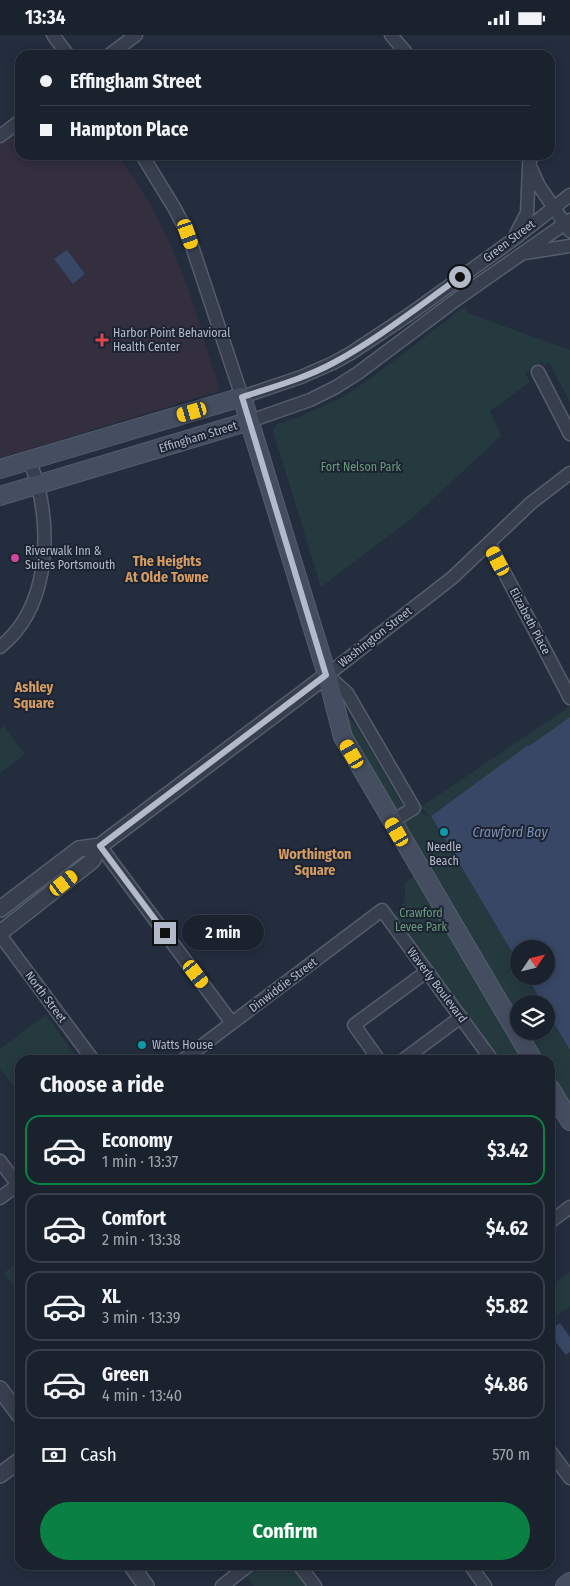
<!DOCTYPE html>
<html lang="en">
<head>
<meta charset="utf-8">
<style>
	body { margin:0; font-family:"Fira Sans Condensed",sans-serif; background:#232a36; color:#f1f3f6; height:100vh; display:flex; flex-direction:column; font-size:19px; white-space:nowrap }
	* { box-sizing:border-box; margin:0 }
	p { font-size:16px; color:#9fa4aa }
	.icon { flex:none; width:28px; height:28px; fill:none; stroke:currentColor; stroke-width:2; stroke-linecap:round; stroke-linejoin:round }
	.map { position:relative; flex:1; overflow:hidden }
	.details { position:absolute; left:15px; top:1020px; width:540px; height:515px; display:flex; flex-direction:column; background:#1a222e; border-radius:15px; box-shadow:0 2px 12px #0003,0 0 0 1px #383f4a }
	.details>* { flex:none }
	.guide { position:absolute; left:15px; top:15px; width:540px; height:110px; border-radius:15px; box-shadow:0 2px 12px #0003,0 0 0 1px #383f4a; display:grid; align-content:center; height:110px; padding:0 25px; background:#1a222e }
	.needle { width:32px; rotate:55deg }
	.fabs { position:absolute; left:510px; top:905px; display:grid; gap:10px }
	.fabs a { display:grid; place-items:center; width:45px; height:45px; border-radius:50%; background:#1a222e; box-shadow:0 2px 12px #0003,0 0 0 1px #383f4a; font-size:25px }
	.end { position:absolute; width:22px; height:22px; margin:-11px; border:6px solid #b3bac9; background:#111; box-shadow:0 0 0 2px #111 }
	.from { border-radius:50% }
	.bubble { position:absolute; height:35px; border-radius:18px; background:#1a222e; box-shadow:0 2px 12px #0003,0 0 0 1px #383f4a; font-size:16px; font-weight:700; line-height:35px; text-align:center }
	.car { position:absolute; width:15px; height:30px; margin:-15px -8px; border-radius:6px; box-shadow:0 0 4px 1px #0007; background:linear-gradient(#f5c518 24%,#345 0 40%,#f5c518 0 76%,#345 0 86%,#f5c518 0) }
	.guide b { display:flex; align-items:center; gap:18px; height:48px; font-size:19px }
	.guide b+b { border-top:1px solid #383f4a }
	.guide i { width:12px; height:12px; background:#f1f3f6 }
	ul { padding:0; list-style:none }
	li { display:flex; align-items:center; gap:15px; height:70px; margin:0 10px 8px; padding:0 15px; border:2px solid #383f4a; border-radius:15px }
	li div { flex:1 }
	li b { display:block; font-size:19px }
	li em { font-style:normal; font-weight:700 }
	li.active { border-color:#0b8043 }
	li>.icon { width:45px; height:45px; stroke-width:1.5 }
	h2 { padding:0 25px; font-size:22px; line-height:60px }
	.pay { display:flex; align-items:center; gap:12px; height:55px; padding:0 25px; font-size:19px }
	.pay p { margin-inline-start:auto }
	.primary-button { display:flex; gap:10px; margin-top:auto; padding:10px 25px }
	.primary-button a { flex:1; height:58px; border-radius:30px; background:#0b8043; color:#fff; font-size:20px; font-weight:700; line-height:58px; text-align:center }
	.status { display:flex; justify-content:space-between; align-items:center; height:35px; padding:0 25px; background:#1a222e; direction:ltr }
	.status svg { height:14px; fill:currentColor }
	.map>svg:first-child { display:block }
</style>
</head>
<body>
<div class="status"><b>13:34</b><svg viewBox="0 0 49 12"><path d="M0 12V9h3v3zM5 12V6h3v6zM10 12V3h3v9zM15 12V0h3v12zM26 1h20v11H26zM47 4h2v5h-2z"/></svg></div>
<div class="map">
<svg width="570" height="1551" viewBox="0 0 570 1551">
	<rect width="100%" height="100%" fill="#232d3e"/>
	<path fill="#332f3f" d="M20 95V120H117L135 145 152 173 170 209 189 256 219 353 216 357 0 423V111Z"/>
	<path fill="#253a3f" d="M464 272 470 279 570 315V367L549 327 545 330 542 327 525 338 530 347 490 376 501 401 411 484 321 552 273 396 277 389 296 383 341 363 370 344Z
		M570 671V682L529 711 528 710 431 781 519 929V941H526L543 969H519V996H546V975L570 1015V1072L550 1039V1025H542L538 1019 524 1025H493L392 883 405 867V848L415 839 349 695 344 676 359 695 403 771 429 781 421 772Z
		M4 691 25 719 0 738V694Z
		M82 817 89 822 9 883 5 879Z
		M46 980 79 1025H20V1052L16 1055 0 1034V1014Z
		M20 1225V1260L4 1238Z
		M570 1237V1271L550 1286V1252Z
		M256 1530H291L307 1551H254L244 1539Z"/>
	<path fill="#374765" d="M67 215 85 239 73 249 54 224Z
		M570 682V1015L546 975V969H543L526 941H546V914H519V929L431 781 528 710 529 711Z
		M560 1288 570 1302V1317L566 1320 550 1300V1295Z"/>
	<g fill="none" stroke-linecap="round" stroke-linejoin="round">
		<defs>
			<path id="minor" d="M53 0 68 20
				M391 0 408 20
				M109 20 136 0
				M0 101 20 86
				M142 120 175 174 188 199 242 362 301 342 333 328 351 318 410 279 514 204 570 160
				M532 120 529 129 539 151 570 196
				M516 199 527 178 529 132
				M525 218 570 211
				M538 337 570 399
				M250 386 310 365 336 352 358 338 457 264 570 185
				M489 508 570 663
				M0 612C47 575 51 504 38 451 36 442 32 433 29 425
				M391 787 414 773 347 658 327 640 452 543 531 468 570 438
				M100 811 232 988
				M0 900 93 1025
				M183 1025 382 875 492 1025
				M379 1025 354 990 426 937
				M403 1025 461 982
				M0 1126 20 1153
				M0 1163 20 1148
				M550 1187 570 1172
				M550 1416 570 1443
				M299 1530 315 1551
				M470 1530 485 1551
				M222 1551 249 1530"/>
			<path id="tertiary" d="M0 874 79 814 100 811
				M0 898 92 826 100 811 327 640
				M0 1354 20 1381
				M0 1440 20 1425
				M131 1530 146 1551"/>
			<path id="secondary" d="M0 434 242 362 327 640 343 702 533 1025
				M0 461 250 386
				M550 1053 570 1086
				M565 1551 570 1547"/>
		</defs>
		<use href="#minor" stroke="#555d6c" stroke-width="15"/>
		<use href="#tertiary" stroke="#555d6c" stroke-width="18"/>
		<use href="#secondary" stroke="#555d6c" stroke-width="20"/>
		<use href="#minor" stroke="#373f4e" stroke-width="12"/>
		<use href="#tertiary" stroke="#373f4e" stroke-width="15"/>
		<use href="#secondary" stroke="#454e61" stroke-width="18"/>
	</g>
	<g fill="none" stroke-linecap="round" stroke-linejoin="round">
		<path stroke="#b3bac9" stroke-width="6" d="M165 898 100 811 326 640 242 362C273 352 306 343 335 327 379 303 419 271 460 242"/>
	</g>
	<path fill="#e0444e" stroke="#1c2433" stroke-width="2" d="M99.5 297.5h5v5h5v5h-5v5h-5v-5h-5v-5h5z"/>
	<circle fill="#d1479c" stroke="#1c2433" stroke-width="2" cx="15" cy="523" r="5"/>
	<g fill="#0f9aa8" stroke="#1c2433" stroke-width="2">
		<circle cx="444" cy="797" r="5"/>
		<circle cx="142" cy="1010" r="5"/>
	</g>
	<g text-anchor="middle" stroke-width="4" stroke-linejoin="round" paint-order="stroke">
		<g font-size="12" fill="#b3bac9" stroke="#1c2433">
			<text transform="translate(509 206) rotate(-37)" y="4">Green Street</text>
			<text transform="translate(198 402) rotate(-17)" y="4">Effingham Street</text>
			<text transform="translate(530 586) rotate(62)" y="4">Elizabeth Place</text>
			<text transform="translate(375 602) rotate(-38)" y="4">Washington Street</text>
			<text transform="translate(283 950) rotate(-37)" y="4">Dinwiddie Street</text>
			<text transform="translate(437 950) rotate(53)" y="4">Waverly Boulevard</text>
			<text transform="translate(46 962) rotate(53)" y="4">North Street</text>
		</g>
		<g font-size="12" fill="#b3bac9" stroke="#1c2433" text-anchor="start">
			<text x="113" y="302">Harbor Point Behavioral<tspan x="113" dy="14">Health Center</tspan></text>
			<text x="25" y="520">Riverwalk Inn &amp;<tspan x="25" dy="14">Suites Portsmouth</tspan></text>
			<text x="444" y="816" text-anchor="middle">Needle<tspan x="444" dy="14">Beach</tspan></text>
			<text x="152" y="1014">Watts House</text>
		</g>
		<g font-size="12" fill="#6a9a78" stroke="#1c2433">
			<text x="361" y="436">Fort Nelson Park</text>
			<text x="421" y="882">Crawford<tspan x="421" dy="14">Levee Park</tspan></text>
		</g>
		<g font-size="14" font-weight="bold" fill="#d69c61" stroke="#1c2433">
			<text x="167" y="531">The Heights<tspan x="167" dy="16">At Olde Towne</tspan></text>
			<text x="34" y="657">Ashley<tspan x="34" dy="16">Square</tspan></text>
			<text x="315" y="824">Worthington<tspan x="315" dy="16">Square</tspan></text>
		</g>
		<g font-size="14" font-style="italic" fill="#7b8eb1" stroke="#1c2433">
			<text x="510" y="802">Crawford Bay</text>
		</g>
	</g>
</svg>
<div class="fabs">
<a><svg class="needle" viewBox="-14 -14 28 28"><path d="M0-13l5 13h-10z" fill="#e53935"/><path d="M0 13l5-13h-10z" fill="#9fa4aa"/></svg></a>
<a><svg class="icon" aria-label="layers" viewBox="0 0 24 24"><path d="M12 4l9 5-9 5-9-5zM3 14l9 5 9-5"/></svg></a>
</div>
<i class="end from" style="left:460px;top:242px"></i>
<i class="end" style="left:165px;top:898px"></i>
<div class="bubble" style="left:182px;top:880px;width:82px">2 min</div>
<i class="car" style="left:188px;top:199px;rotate:161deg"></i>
<i class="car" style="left:192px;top:377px;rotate:254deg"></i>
<i class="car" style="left:498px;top:526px;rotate:332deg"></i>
<i class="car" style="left:352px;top:719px;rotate:330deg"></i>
<i class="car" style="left:397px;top:797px;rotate:330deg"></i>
<i class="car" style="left:64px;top:848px;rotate:52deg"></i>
<i class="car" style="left:196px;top:939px;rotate:143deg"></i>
<div class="guide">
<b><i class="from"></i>Effingham Street</b>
<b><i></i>Hampton Place</b>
</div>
<section class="details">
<h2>Choose a ride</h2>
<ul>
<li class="active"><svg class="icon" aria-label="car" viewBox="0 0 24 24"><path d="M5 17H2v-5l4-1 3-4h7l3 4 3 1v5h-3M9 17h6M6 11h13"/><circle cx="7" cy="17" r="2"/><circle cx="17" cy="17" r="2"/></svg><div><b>Economy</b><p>1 min · 13:37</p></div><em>$3.42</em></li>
<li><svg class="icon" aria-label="car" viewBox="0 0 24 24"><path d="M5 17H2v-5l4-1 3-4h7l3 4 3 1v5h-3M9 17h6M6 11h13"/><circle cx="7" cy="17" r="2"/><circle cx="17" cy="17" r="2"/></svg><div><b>Comfort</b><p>2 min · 13:38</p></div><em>$4.62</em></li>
<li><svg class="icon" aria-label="car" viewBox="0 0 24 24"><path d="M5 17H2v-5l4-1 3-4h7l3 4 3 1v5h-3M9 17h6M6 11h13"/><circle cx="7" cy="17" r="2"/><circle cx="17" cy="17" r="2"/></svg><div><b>XL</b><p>3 min · 13:39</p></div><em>$5.82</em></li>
<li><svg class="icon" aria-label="car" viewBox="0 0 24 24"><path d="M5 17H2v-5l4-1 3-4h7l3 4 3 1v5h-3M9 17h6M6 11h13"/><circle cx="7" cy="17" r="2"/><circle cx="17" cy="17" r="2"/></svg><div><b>Green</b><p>4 min · 13:40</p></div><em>$4.86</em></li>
</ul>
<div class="pay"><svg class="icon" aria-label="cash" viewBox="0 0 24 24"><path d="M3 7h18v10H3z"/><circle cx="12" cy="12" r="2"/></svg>Cash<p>570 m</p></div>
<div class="primary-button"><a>Confirm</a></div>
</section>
</div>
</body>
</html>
